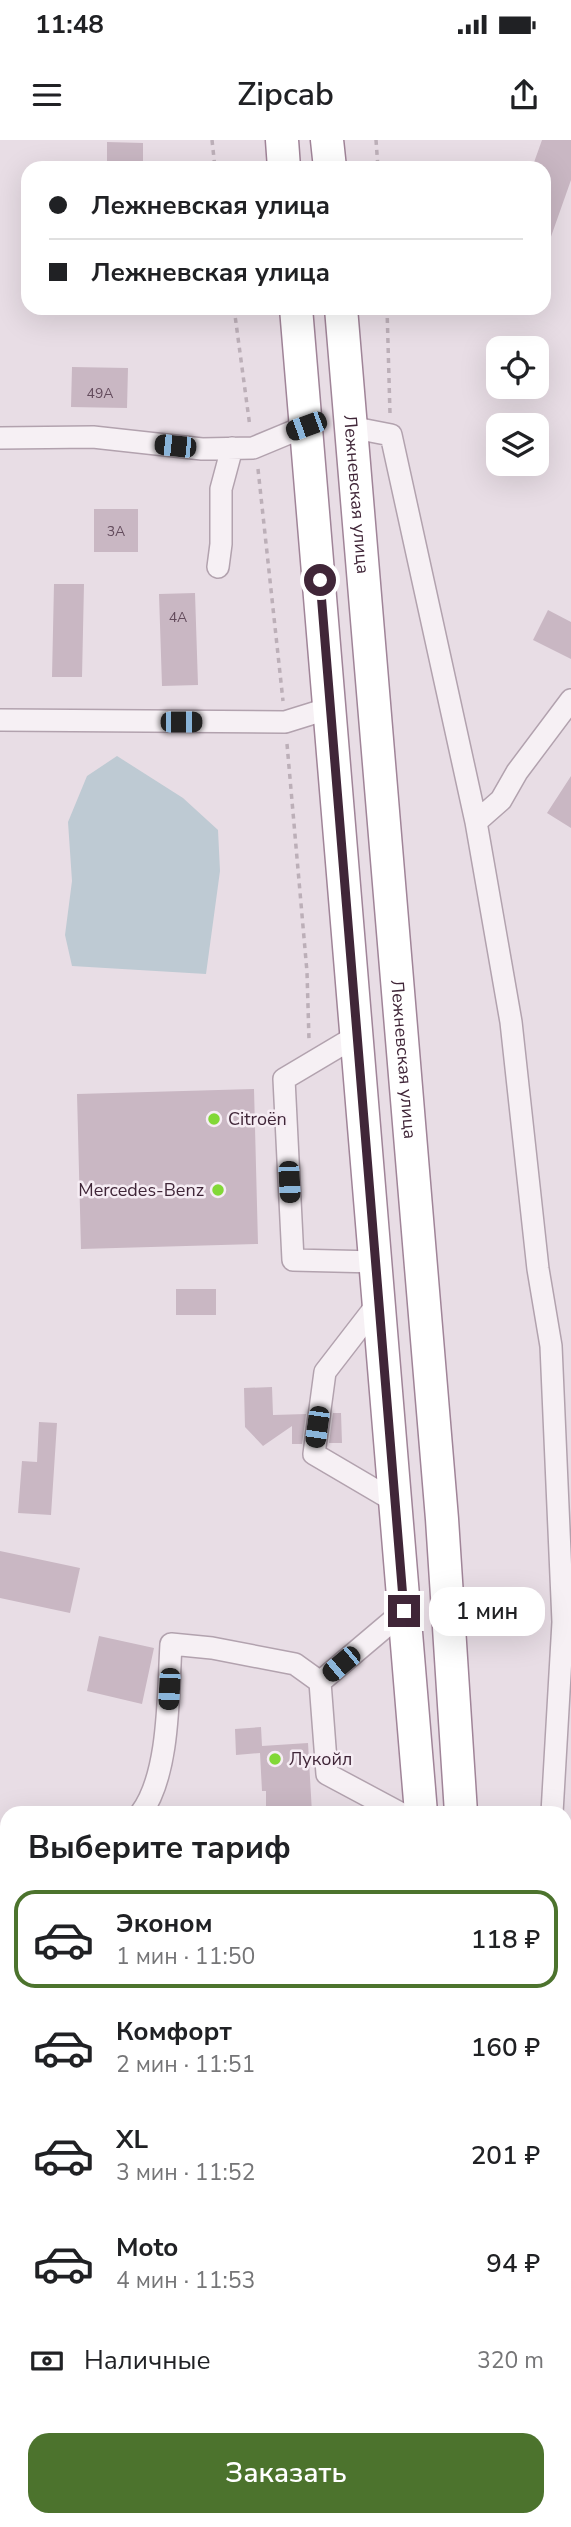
<!DOCTYPE html>
<html lang="ru">
<head>
<meta charset="utf-8">
<style>
	body { margin:0; font-family:"Nunito Sans",sans-serif; background:#f6f6f6; color:#202124; height:100vh; display:flex; flex-direction:column; font-size:26px; white-space:nowrap }
	* { box-sizing:border-box; margin:0 }
	p { font-size:23px; color:#757577 }
	.icon { flex:none; width:38px; height:38px; fill:none; stroke:currentColor; stroke-width:2; stroke-linecap:round; stroke-linejoin:round }
	.map { position:relative; flex:1; overflow:hidden }
	.panel { position:absolute; left:0px; top:1666px; width:572px; height:721px; display:flex; flex-direction:column; background:#fff; border-radius:21px 21px 0 0; box-shadow:0 7px 28px #0002 }
	.panel>* { flex:none }
	.hud { position:absolute; left:21px; top:21px; width:530px; height:154px; border-radius:21px; box-shadow:0 7px 28px #0002; display:grid; align-content:center; height:154px; padding:0 28px; background:#fff }
	.buttons { position:absolute; left:486px; top:196px; display:grid; gap:14px }
	.buttons a { display:grid; place-items:center; width:63px; height:63px; border-radius:14px; background:#fff; box-shadow:0 7px 28px #0002; font-size:35px }
	.end { position:absolute; width:32px; height:32px; margin:-16px; border:9px solid #402638; background:#fff; box-shadow:0 0 0 4px #fff }
	.from { border-radius:50% }
	.bubble { position:absolute; height:49px; border-radius:21px; background:#fff; box-shadow:0 7px 28px #0002; font-size:23px; font-weight:600; line-height:49px; text-align:center }
	.car { position:absolute; width:21px; height:42px; margin:-21px -10px; border-radius:9px; box-shadow:0 0 5px 2px #0007; background:linear-gradient(#222 24%,#8ab4d8 0 40%,#222 0 76%,#8ab4d8 0 86%,#222 0) }
	.hud b { display:flex; align-items:center; gap:24px; height:66px; font-size:26px }
	.hud b+b { border-top:2px solid #e0e0e0 }
	.hud i { width:18px; height:18px; background:#202124 }
	ul { padding:0; list-style:none }
	li { display:flex; align-items:center; gap:21px; height:98px; margin:0 14px 10px; padding:0 14px; border:4px solid transparent; border-radius:21px }
	li div { flex:1 }
	li b { display:block; font-size:26px }
	li em { font-style:normal; font-weight:600 }
	li.on { border-color:#4c732d }
	li>.icon { width:63px; height:63px; stroke-width:1.5 }
	h2 { padding:0 28px; font-size:32px; line-height:84px }
	.pay { display:flex; align-items:center; gap:18px; height:77px; padding:0 28px; font-size:26px }
	.pay p { margin-inline-start:auto }
	.cta { display:flex; gap:14px; margin-top:auto; padding:14px 28px }
	.cta a { flex:1; height:80px; border-radius:21px; background:#4c732d; color:#fff; font-size:28px; font-weight:600; line-height:80px; text-align:center }
	.status { display:flex; justify-content:space-between; align-items:center; height:49px; padding:0 35px; background:#fff; direction:ltr }
	.status svg { height:19px; fill:currentColor }
	header { display:flex; justify-content:space-between; align-items:center; height:91px; padding:0 28px; background:#fff; font-size:32px; font-weight:600 }
	.map>svg:first-child { display:block }
</style>
</head>
<body>
<div class="status"><b>11:48</b><svg viewBox="0 0 49 12"><path d="M0 12V9h3v3zM5 12V6h3v6zM10 12V3h3v9zM15 12V0h3v12zM26 1h20v11H26zM47 4h2v5h-2z"/></svg></div>
<header><svg class="icon" aria-label="menu" viewBox="0 0 24 24"><path d="M4 6h16M4 12h16M4 18h16"/></svg>Zipcab<svg class="icon" aria-label="share" viewBox="0 0 24 24"><path d="M12 15V3M7 8l5-5 5 5M5 13v7h14v-7"/></svg></header>
<div class="map">
<svg width="571" height="2387" viewBox="0 0 571 2387">
	<rect width="100%" height="100%" fill="#e8dde5"/>
	<path fill="#becad3" d="M117 616 183 658 218 690 220 731 206 834 72 826 65 795 72 741 68 682 87 636Z"/>
	<path fill="#c9b7c3" d="M542 0H571V40L547 108H544V28H532Z
		M107 2 143 3V28H107Z
		M72 227 128 228 127 268 71 267Z
		M94 369H138V412H94Z
		M54 444H84L82 537H52Z
		M195 453 198 545 162 546 159 454Z
		M548 470 571 482V519L533 500Z
		M571 636V688L547 673Z
		M254 949 258 1104 81 1109 77 954Z
		M176 1149H216V1175H176Z
		M272 1247 273 1275 306 1274 302 1304H292V1286L263 1306 245 1287 244 1248Z
		M333 1273H341L342 1303H329Z
		M39 1282 57 1283 51 1375 18 1373 22 1321 37 1322Z
		M0 1411 80 1428 70 1473 0 1458Z
		M99 1496 154 1508 142 1564 87 1551Z
		M261 1587 262 1606 308 1603 312 1673H266V1651H262L260 1613 236 1615 235 1589Z"/>
	<g fill="none" stroke-linecap="round" stroke-linejoin="round">
		<defs>
			<path id="minor" d="M350 287 391 295 476 682 511 882 538 1129 551 1206 563 1482 552 1673
				M0 298 93 297 202 309 253 308 306 286
				M218 427 221 404V349L232 308
				M0 580 285 582 330 568
				M476 682 501 660 517 632 571 560
				M358 895 284 939 293 1120 376 1122
				M379 1162 325 1232 314 1314 394 1361
				M141 1673C170 1634 168 1553 171 1504L212 1508 295 1524 320 1542
				M400 1673 327 1634 320 1542 404 1471
				M565 1726 571 1725
				M565 1968 571 1973
				M0 2054 7 1920
				M0 2112 7 2113
				M565 2324H571
				M0 2342H7
				M163 2387 165 2380
				M534 2387 536 2380"/>
			<path id="major" d="M0 1888H7
				M0 1910H7"/>
			<g id="highway">
				<path d="M282 0 284 28"/>
				<path d="M327 0 330 28"/>
				<path d="M296 168 421 1673"/>
				<path id="s1" d="M341 168 442 1379 461 1673"/>
				<path d="M348 2387 349 2380"/>
				<path d="M380 2387 382 2380"/>
			</g>
		</defs>
		<use href="#minor" stroke="#b2a2ae" stroke-width="24"/>
		<use href="#major" stroke="#b59cae" stroke-width="30"/>
		<use href="#highway" stroke="#a08498" stroke-width="35"/>
		<path stroke="#bcafb8" stroke-width="3.5" stroke-dasharray="5 5" stroke-linecap="butt" d="M212 0 215 28
			M376 0 378 28
			M234 168 250 287
			M387 168 390 274
			M258 329 283 561
			M287 604 307 832 309 900"/>
		<use href="#minor" stroke="#f6f0f4" stroke-width="21"/>
		<use href="#major" stroke="#fff" stroke-width="26"/>
		<use href="#highway" stroke="#fff" stroke-width="32"/>
	</g>
	<g fill="none" stroke-linecap="round" stroke-linejoin="round">
		<path stroke="#402638" stroke-width="9" d="M320 440 404 1471"/>
	</g>
	<g fill="#82d837" stroke="#f6edf4" stroke-width="2.5">
		<circle cx="214" cy="979" r="7"/>
		<circle cx="218" cy="1050" r="7"/>
		<circle cx="275" cy="1619" r="7"/>
	</g>
	<g text-anchor="middle" stroke-width="5" stroke-linejoin="round" paint-order="stroke">
		<g font-size="14" fill="#624a5b">
			<text x="100" y="258">49А</text>
			<text x="116" y="396">3А</text>
			<text x="178" y="482">4А</text>
		</g>
		<g font-size="18" fill="#402638" stroke="#f6edf4">
			<text dy="6" stroke="none"><textPath href="#s1" startOffset="187">Лежневская улица</textPath></text>
			<text dy="6" stroke="none"><textPath href="#s1" startOffset="754">Лежневская улица</textPath></text>
		</g>
		<g font-size="18" fill="#402638" stroke="#f6edf4" text-anchor="start">
			<text x="228" y="985">Citroën</text>
			<text x="204" y="1056" text-anchor="end">Mercedes-Benz</text>
			<text x="289" y="1625">Лукойл</text>
		</g>
	</g>
</svg>
<div class="buttons">
<a><svg class="icon" aria-label="locate" viewBox="0 0 24 24"><circle cx="12" cy="12" r="6"/><path d="M12 2v4M12 18v4M2 12h4M18 12h4"/></svg></a>
<a><svg class="icon" aria-label="layers" viewBox="0 0 24 24"><path d="M12 4l9 5-9 5-9-5zM3 14l9 5 9-5"/></svg></a>
</div>
<i class="end from" style="left:320px;top:440px"></i>
<i class="end" style="left:404px;top:1471px"></i>
<div class="bubble" style="left:429px;top:1447px;width:116px">1 мин</div>
<i class="car" style="left:306px;top:286px;rotate:250deg"></i>
<i class="car" style="left:175px;top:306px;rotate:276deg"></i>
<i class="car" style="left:181px;top:582px;rotate:90deg"></i>
<i class="car" style="left:289px;top:1042px;rotate:177deg"></i>
<i class="car" style="left:317px;top:1287px;rotate:188deg"></i>
<i class="car" style="left:341px;top:1524px;rotate:230deg"></i>
<i class="car" style="left:169px;top:1549px;rotate:183deg"></i>
<div class="hud">
<b><i class="from"></i>Лежневская улица</b>
<b><i></i>Лежневская улица</b>
</div>
<section class="panel">
<h2>Выберите тариф</h2>
<ul>
<li class="on"><svg class="icon" aria-label="car" viewBox="0 0 24 24"><path d="M5 17H2v-5l4-1 3-4h7l3 4 3 1v5h-3M9 17h6M6 11h13"/><circle cx="7" cy="17" r="2"/><circle cx="17" cy="17" r="2"/></svg><div><b>Эконом</b><p>1 мин · 11:50</p></div><em>118 ₽</em></li>
<li><svg class="icon" aria-label="car" viewBox="0 0 24 24"><path d="M5 17H2v-5l4-1 3-4h7l3 4 3 1v5h-3M9 17h6M6 11h13"/><circle cx="7" cy="17" r="2"/><circle cx="17" cy="17" r="2"/></svg><div><b>Комфорт</b><p>2 мин · 11:51</p></div><em>160 ₽</em></li>
<li><svg class="icon" aria-label="car" viewBox="0 0 24 24"><path d="M5 17H2v-5l4-1 3-4h7l3 4 3 1v5h-3M9 17h6M6 11h13"/><circle cx="7" cy="17" r="2"/><circle cx="17" cy="17" r="2"/></svg><div><b>XL</b><p>3 мин · 11:52</p></div><em>201 ₽</em></li>
<li><svg class="icon" aria-label="car" viewBox="0 0 24 24"><path d="M5 17H2v-5l4-1 3-4h7l3 4 3 1v5h-3M9 17h6M6 11h13"/><circle cx="7" cy="17" r="2"/><circle cx="17" cy="17" r="2"/></svg><div><b>Moto</b><p>4 мин · 11:53</p></div><em>94 ₽</em></li>
</ul>
<div class="pay"><svg class="icon" aria-label="cash" viewBox="0 0 24 24"><path d="M3 7h18v10H3z"/><circle cx="12" cy="12" r="2"/></svg>Наличные<p>320 m</p></div>
<div class="cta"><a>Заказать</a></div>
</section>
</div>
</body>
</html>
